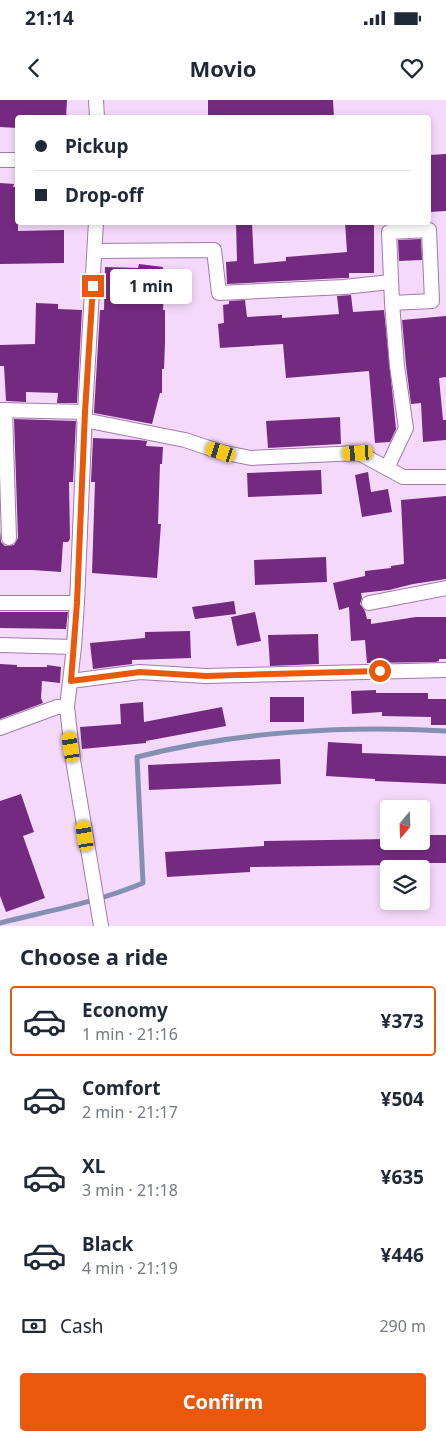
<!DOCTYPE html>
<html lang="en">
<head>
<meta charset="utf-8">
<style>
	body { margin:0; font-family:"Noto Sans",sans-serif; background:#f6f6f7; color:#1f2937; height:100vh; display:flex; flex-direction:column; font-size:19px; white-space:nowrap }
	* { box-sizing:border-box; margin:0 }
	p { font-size:16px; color:#747a83 }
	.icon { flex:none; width:28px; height:28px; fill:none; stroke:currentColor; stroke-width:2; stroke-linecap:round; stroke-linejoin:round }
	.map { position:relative; height:826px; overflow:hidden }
	.panel { display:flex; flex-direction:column; background:#fff; flex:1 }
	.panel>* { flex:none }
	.top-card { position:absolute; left:15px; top:15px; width:416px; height:110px; border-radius:5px; box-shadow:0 2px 8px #0003; display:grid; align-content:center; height:110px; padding:0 20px; background:#fff }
	.needle { width:32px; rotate:199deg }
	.buttons { position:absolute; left:380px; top:700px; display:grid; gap:10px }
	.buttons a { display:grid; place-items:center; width:50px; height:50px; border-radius:5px; background:#fff; box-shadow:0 2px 8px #0003; font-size:25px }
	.end { position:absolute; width:22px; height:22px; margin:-11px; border:6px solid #ea580c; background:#fff; box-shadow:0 0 0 2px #fff }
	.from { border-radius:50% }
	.bubble { position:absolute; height:35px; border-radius:5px; background:#fff; box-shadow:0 2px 8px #0003; font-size:16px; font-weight:700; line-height:35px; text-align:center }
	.car { position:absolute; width:15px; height:30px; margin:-15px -8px; border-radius:6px; box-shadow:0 0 4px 1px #0007; background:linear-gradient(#f5c518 24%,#345 0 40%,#f5c518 0 76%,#345 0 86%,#f5c518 0) }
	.top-card b { display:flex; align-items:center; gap:18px; height:48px; font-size:19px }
	.top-card b+b { border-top:1px solid #e0e1e3 }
	.top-card i { width:12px; height:12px; background:#1f2937 }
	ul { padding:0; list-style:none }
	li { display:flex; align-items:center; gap:15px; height:70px; margin:0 10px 8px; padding:0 10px; border:2px solid transparent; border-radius:5px }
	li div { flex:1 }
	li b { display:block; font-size:19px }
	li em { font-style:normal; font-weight:700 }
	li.selected { border-color:#ea580c }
	li>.icon { width:45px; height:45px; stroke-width:1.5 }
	h2 { padding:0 20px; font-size:22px; line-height:60px }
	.pay { display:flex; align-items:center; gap:12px; height:55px; padding:0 20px; font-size:19px }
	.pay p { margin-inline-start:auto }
	.action { display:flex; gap:10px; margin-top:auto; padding:10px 20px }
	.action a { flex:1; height:58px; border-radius:5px; background:#ea580c; color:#fff; font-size:20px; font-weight:700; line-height:58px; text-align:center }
	.status { display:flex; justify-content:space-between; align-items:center; height:35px; padding:0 25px; background:#fff; direction:ltr }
	.status svg { height:14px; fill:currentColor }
	header { display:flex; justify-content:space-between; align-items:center; height:65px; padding:0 20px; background:#fff; font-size:22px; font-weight:700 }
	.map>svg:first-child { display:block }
</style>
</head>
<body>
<div class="status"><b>21:14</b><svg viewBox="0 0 49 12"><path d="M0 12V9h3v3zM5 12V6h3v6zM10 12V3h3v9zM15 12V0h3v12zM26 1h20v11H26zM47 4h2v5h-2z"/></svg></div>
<header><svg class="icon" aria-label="back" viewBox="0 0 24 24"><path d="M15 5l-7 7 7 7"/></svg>Movio<svg class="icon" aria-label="heart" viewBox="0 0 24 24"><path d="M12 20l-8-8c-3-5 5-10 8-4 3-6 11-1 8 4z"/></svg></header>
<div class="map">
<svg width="446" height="826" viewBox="0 0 446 826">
	<rect width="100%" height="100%" fill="#f5d9fa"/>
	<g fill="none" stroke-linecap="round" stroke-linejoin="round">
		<path stroke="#8490b1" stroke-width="5" d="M0 823C48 811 98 802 143 783L137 657C235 632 344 625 446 631"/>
	</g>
	<path fill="#752a81" d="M0 0H67L66 18H18V28L0 27Z
		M208 0H333L334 18H208Z
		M446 54V111L429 112V55Z
		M0 83 14 84 13 87H18V131L64 130V163L0 164Z
		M236 122H252L254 164 286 161V157L347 152 345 122H374V173H349V178H343L227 184 226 162 237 161Z
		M421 139 422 160 399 161 398 140Z
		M139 164 163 167 159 188 164 189 163 210H165V243L164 269H162V293H160L152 324 94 313 100 210H104L105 167 138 168Z
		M351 195 353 212 384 210 396 329 390 342 375 343 369 271 286 278 283 244 220 248 218 224 224 223 223 205 229 204V201L245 200 247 217 282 215V218L339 214 337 196Z
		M36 203 58 204V209L82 210 77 303H57L58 293 26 292V302L6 301 4 266H0V245L35 244Z
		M446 216V277L439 278 443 320H446V340L423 342 421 303 411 304 406 265 402 220Z
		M340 317 341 344 268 348 266 321Z
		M14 319 76 321 73 382H69L70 439 68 442H63L61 472 32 470H0V430L1 442 5 446 14 445 18 438Z
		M93 338 138 340 147 341 146 346 163 347 162 364H160L158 424H161L157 478 92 473 95 382H91Z
		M321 370 322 394 248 397 247 373Z
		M368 372 371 392 388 389 392 412 362 417 355 375Z
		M446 396V479L413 484 389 490 361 493 362 498 360 504 365 511 367 519H371V524L416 517H446V559H439V561L436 562 367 563 365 540 351 541 349 507 339 510 333 483 365 476V471L391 468V466L404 464 401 400Z
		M326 457 327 482 255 485 254 460Z
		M234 501 236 514 195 519 192 507Z
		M0 512H68L66 529 0 528Z
		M255 512 261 541 237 546 231 517Z
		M190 531 191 558 132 560V564L93 569 90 543 145 538V532Z
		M318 534 319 564 270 566 268 535Z
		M0 564 17 565V567H47V565L61 567 60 583 42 581 41 598 43 603 0 619Z
		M376 590V593H428V599H446V625H431V617L382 616V612L352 614 351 591Z
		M270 597H304V622H270Z
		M143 602 144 622 222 607 226 626 146 641V643L82 649 80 627 121 624 120 604Z
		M328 642 362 644V653L446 656V684L375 681V679L326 676Z
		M280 659 281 684 149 690 148 665Z
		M21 694 34 732 23 736 45 798 6 812 0 796V701Z
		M421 735H446V763H392V765L250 767V772L167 777 165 752 264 746V741L389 739V741H421Z"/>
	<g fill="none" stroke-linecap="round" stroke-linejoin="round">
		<defs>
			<path id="minor" d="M96 0 97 18
				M0 60H18
				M96 122 85 312 77 503 74 547 67 607 73 660 101 826
				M95 151 214 150 219 193 344 187 390 182
				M0 310 85 312
				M5 310 9 438
				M84 320 185 340 221 352 251 358 359 353 403 377H446
				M387 368 406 328 397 266 392 203 432 201 429 130 389 132 392 203
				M0 503H77
				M369 503 446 488
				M0 545 74 547
				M71 581 140 572 205 576 446 570
				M0 628 57 607H67"/>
		</defs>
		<use href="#minor" stroke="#a379ab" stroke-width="16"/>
		<use href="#minor" stroke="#fff" stroke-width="14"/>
	</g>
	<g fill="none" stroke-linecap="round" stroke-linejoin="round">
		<path stroke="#ea580c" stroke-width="6" d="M93 186 85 312 77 503 71 581 140 572 206 576 380 571"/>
	</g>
</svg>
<div class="buttons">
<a><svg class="needle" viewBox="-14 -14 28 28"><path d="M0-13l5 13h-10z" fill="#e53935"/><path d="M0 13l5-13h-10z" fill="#747a83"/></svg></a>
<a><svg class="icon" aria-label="layers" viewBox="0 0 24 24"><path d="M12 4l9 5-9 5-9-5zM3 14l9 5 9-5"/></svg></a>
</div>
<i class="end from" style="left:380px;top:571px"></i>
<i class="end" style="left:93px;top:186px"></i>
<div class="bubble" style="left:110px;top:169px;width:82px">1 min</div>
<i class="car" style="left:221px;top:352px;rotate:288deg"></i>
<i class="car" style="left:358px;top:353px;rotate:267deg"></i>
<i class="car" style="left:71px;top:647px;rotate:351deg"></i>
<i class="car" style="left:85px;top:736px;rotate:351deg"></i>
<div class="top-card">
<b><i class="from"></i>Pickup</b>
<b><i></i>Drop-off</b>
</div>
</div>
<section class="panel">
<h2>Choose a ride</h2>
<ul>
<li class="selected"><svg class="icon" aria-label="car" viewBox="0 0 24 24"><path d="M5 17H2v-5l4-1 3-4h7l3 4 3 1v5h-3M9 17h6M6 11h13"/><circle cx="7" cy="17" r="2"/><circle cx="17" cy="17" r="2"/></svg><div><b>Economy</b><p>1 min · 21:16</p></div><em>¥373</em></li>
<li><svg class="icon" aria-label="car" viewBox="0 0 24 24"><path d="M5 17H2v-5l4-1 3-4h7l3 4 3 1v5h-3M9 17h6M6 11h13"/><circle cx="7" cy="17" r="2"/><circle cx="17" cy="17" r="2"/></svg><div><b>Comfort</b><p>2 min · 21:17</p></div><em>¥504</em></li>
<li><svg class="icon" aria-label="car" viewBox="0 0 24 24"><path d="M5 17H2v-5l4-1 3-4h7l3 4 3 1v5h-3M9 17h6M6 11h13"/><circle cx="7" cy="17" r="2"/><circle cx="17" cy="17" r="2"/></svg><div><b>XL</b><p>3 min · 21:18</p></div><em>¥635</em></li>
<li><svg class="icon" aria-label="car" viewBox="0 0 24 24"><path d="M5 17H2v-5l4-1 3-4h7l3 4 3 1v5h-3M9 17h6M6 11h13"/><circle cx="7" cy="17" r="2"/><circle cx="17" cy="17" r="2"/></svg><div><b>Black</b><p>4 min · 21:19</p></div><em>¥446</em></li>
</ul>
<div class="pay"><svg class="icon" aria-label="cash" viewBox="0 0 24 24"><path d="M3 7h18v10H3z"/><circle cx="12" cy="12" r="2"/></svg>Cash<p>290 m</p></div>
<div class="action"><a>Confirm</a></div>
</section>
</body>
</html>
